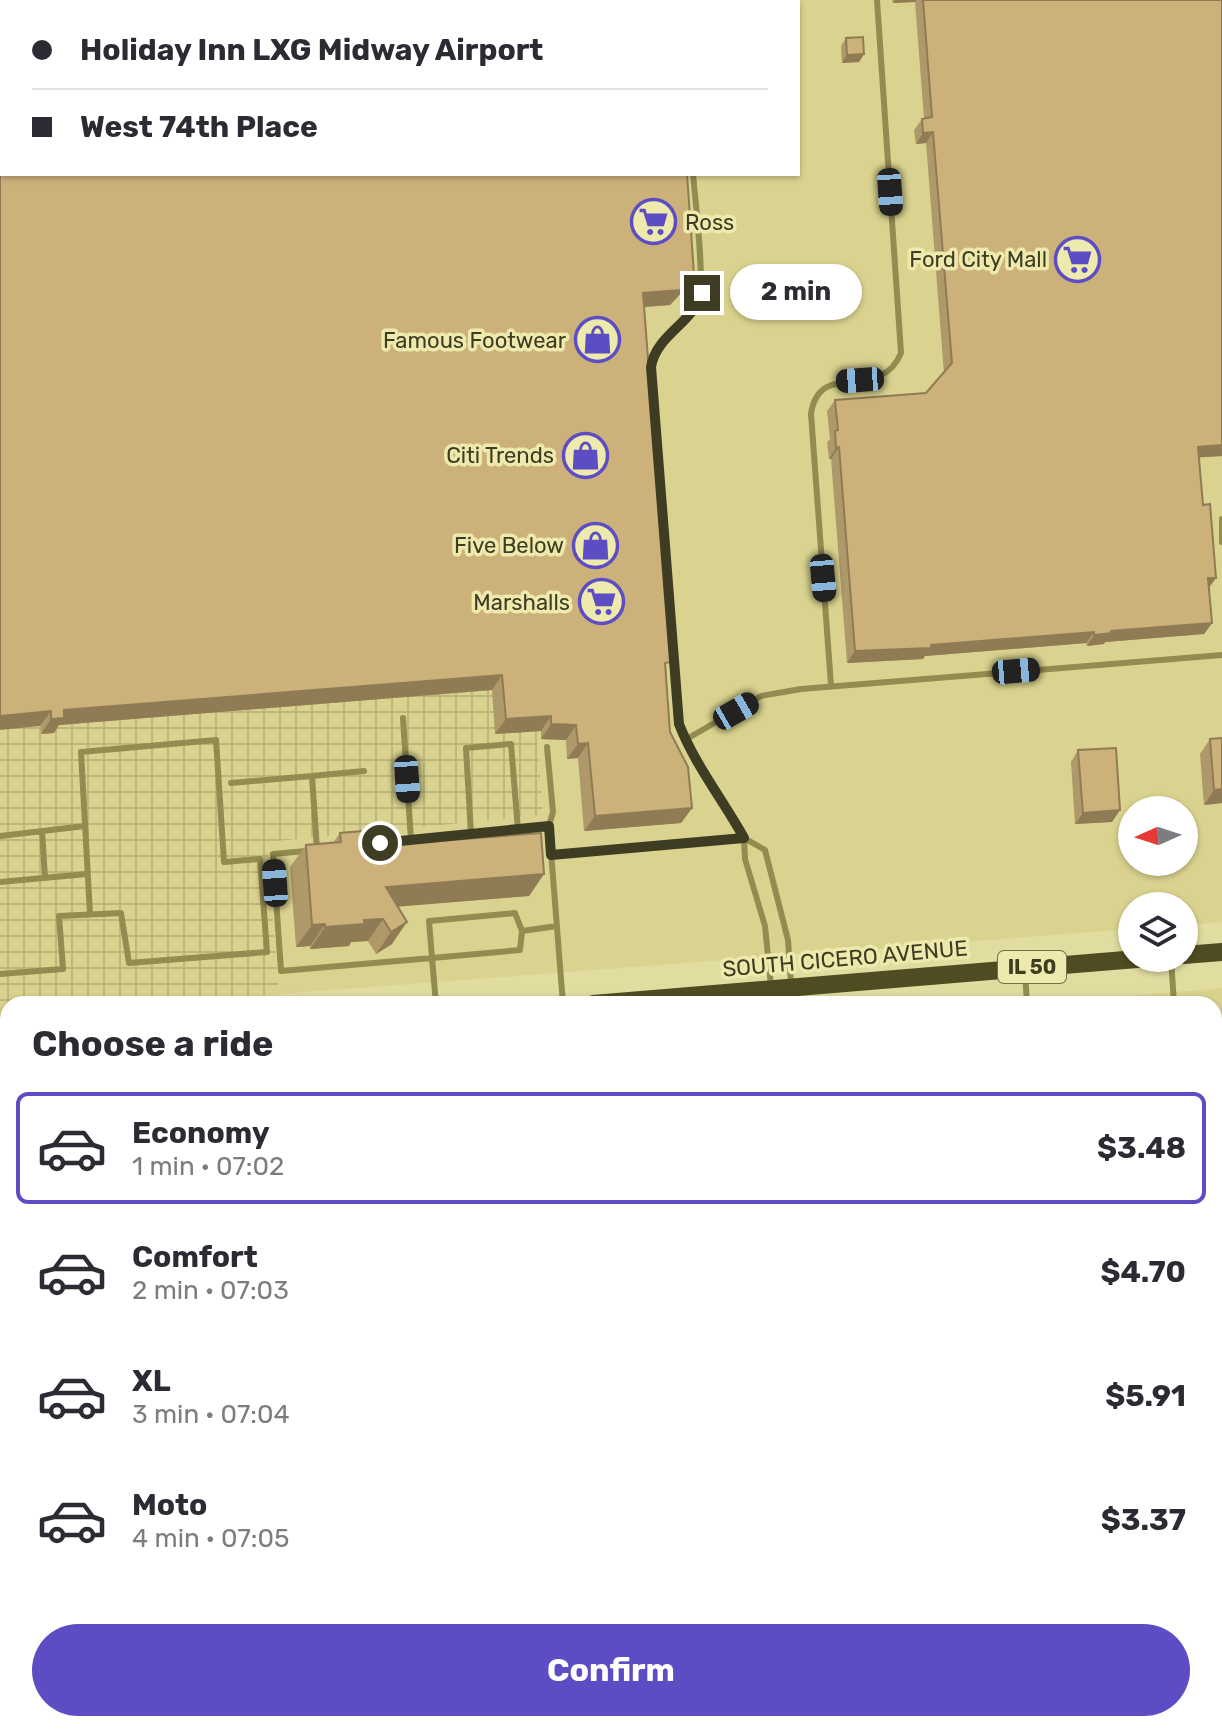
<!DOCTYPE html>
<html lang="en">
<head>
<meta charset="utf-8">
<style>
	body { margin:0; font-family:Rubik,sans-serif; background:#f2f2f3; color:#2b2b33; height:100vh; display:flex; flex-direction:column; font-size:30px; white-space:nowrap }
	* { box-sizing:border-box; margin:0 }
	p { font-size:26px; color:#7c7c81 }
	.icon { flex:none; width:44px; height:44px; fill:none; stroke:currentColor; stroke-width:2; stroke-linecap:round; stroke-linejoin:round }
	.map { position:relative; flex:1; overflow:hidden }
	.side { position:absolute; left:0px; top:996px; width:1222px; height:736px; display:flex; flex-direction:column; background:#fff; border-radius:24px 24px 0 0; box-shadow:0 2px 6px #0004 }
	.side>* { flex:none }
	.guide { position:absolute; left:0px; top:0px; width:800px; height:176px; box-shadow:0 2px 6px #0004; display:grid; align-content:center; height:176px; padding:0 32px; background:#fff }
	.needle { width:52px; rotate:267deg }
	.tools { position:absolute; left:1118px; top:796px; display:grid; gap:16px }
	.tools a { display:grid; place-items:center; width:80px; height:80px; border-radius:50%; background:#fff; box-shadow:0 2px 6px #0004; font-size:40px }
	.end { position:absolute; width:36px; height:36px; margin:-18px; border:10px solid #3e3c23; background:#fff; box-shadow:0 0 0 4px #fff }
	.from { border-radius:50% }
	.bubble { position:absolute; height:56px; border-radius:28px; background:#fff; box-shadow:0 2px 6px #0004; font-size:26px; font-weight:700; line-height:56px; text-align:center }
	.car { position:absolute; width:24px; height:48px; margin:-24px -12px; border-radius:10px; box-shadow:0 0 6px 2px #0007; background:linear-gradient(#222 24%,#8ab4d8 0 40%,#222 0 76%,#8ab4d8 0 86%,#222 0) }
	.guide b { display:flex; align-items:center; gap:28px; height:76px; font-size:30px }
	.guide b+b { border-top:2px solid #e1e1e2 }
	.guide i { width:20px; height:20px; background:#2b2b33 }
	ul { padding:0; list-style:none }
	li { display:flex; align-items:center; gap:24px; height:112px; margin:0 16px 12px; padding:0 16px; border:4px solid transparent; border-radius:12px }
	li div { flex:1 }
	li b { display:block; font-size:30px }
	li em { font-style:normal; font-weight:700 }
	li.current { border-color:#5c4dc5 }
	li>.icon { width:72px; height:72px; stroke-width:1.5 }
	h2 { padding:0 32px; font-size:36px; line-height:96px }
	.button { display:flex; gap:16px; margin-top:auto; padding:16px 32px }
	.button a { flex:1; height:92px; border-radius:48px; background:#5c4dc5; color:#fff; font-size:32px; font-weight:700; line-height:92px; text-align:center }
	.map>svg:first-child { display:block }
</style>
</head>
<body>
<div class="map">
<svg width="1222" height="1732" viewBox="0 0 1222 1732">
	<defs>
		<pattern id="industrial-grid" width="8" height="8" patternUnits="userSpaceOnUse" patternTransform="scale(2)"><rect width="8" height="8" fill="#dad38f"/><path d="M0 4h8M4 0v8" fill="none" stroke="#bcb67b"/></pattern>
	</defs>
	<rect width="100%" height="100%" fill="#e1dc9f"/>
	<path fill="#dad38f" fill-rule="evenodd" d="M663 0H1222V922L1184 925V906H1132V929L279 994 267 842 543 815 494 174H798V2ZM1132 810H1184V862H1132Z
		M1222 988V1732H964L956 1724H1214V1004H1040Z
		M0 1094H8V1407H0Z
		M164 1724H898L905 1732H164Z"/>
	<path fill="url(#industrial-grid)" d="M0 0 2 174H494L543 815 267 842 279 994 162 1004H8V1017L0 1018Z
		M0 1407H8V1724H131L132 1732H0Z"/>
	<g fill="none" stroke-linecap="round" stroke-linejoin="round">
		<path stroke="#928c50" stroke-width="6" d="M681 0V2
			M693 174C695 198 706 287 698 304 686 330 655 337 651 367L679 724 693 755 727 807 744 838 745 859 765 926 771 986
			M1222 519V542
			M831 685 811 414C819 358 881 403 901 353L877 0
			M403 718 411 840
			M685 740 761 696 801 689 1222 655
			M547 747 553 812 549 826 563 1004
			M312 776 364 771
			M231 783 312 776 317 850
			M42 831 45 878
			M471 834 466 748 511 744 518 830
			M0 836 85 826
			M744 838 765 850 788 940 791 983
			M381 843 549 826
			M306 851 273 854 281 971 432 958 436 1004
			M551 855 744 838
			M0 882 87 874
			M522 931 515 913 429 921 432 958 520 950 522 931 557 926
			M1171 958 1174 1004
			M1025 972 1027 1004
			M0 974 63 969 59 916 121 913 129 963 267 952 260 859 224 862 216 740 81 752 90 914
			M1214 1328H1222
			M461 1724 462 1732
			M555 1724 556 1732
			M613 1724V1732
			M836 1724 837 1732
			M1062 1724 1068 1732
			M1152 1724 1153 1732"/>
		<path stroke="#928c50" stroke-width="14" d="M151 1724 152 1732
			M929 1724 937 1732"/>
		<path stroke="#504c21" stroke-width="18" d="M1184 955 1222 952
			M593 1004 1149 958
			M0 1055 8 1054"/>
	</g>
	<path fill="#af9869" d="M0 0 684 290 670 305 644 307 670 732 692 808 681 823 584 831 578 758 567 759 566 740 541 739V731L495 734 492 690 59 725 54 733 41 734Z
		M892 0H1222V456L1199 457 1212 623 1204 634 1105 642 1104 644 1087 646 1086 643 925 656 923 659 847 663 831 459H829L827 442 830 439 827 411 835 400 926 393 944 373 926 143 916 144 914 130 922 119 924 118 915 2 893 3Z
		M846 38 864 54 859 62 842 63 841 46Z
		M1210 739 1222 803 1204 805 1200 754Z
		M1078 750 1120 810 1112 822 1075 824 1071 762Z
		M340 833 386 845 544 874 529 896 398 906 392 944 376 954 368 941 351 942 349 946 310 949V946L296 947 290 867 306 845 333 843Z
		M208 1724H435L436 1732H209Z
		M638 1724H692V1728L826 1732H639Z
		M1165 1724H1214L1222 1729 1165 1732Z"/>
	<path fill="#8f7c55" d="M895 0H916L915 2 893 3Z
		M864 54 859 62 842 63 847 55Z
		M933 132 926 143 916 144 923 133Z
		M694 275 684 290 670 305 632 308 643 293Z
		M1222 445V456L1191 458 1198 447Z
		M839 447 831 459H829L836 448Z
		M1208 578H1216L1208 589Z
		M1212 623 1204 634 1105 642 1104 644 1087 646 1094 635 1111 631Z
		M1094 632 1086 643 925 656 923 659 847 663 855 651Z
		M502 675 492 690 59 725 54 733 41 734 51 719 64 710Z
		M51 711 40 726 0 730V716Z
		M551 716 541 731 495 734 506 719Z
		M551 724 576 725 566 740 541 739Z
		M588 743 578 758 567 759 578 744Z
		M1222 789V803L1204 805 1214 790Z
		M692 808 681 823 584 831 595 816Z
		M1120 810 1112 822 1075 824 1083 813Z
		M544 874 529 896 370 909 386 887Z
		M383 919 368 941 351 942 349 946 310 949 325 927 364 920Z
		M407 922 392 944 376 954 391 932Z
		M325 924 310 946 296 947 312 925Z
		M8 1348V1359L0 1360V1349Z
		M8 1514V1525L0 1526V1515Z
		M1222 1718V1729L1167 1732 1172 1724H1214V1719Z"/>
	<path fill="#ccb17a" stroke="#8f7c55" stroke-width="2" d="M0 0H674V2H2V174H687L694 275 680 290 643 293 671 662 665 663 670 732 688 767 692 808 595 816 588 743 578 744 576 725 551 724V716L506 719 502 675 64 710V718L51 719V711L0 716Z
		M923 0H1222V445L1198 447 1203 505 1210 504 1216 578H1208L1212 623 1111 631 1112 633 1094 635V632L931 645V648L855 651 839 447 836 448 835 431 838 430 835 400 926 393 952 363 933 132 923 133 922 119 932 117Z
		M863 37 864 54 847 55 846 38Z
		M1222 738V789L1214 790 1210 739Z
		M1116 748 1120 810 1083 813 1078 750Z
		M385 829 386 845 541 833 544 874 386 887 407 922 391 932 383 919 364 920V924L325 927V924L312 925 306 845 341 842 340 833Z
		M8 1224V1348L0 1349V1225Z
		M8 1406V1514L0 1515V1407Z
		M1222 1568V1718L1214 1719V1569Z
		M5 1611H8V1724H121L122 1732H0V1619L6 1618Z
		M217 1724H435L436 1732H217Z
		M655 1724H692V1728L746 1724H826V1732H656Z"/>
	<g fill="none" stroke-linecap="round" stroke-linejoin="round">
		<path stroke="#3e3c23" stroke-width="10" d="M380 843 549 826 551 855 744 838C723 800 695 765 679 724L651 367C656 335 692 324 702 293"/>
	</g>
	<defs>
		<symbol id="supermarket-ring" viewBox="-11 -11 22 22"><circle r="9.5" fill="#eee9ac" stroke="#5c4dc5" stroke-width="1.5"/><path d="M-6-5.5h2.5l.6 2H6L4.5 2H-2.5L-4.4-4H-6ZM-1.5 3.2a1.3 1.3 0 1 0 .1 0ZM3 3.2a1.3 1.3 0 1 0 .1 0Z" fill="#5c4dc5"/></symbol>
		<symbol id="shop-ring" viewBox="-11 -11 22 22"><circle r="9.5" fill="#eee9ac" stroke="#5c4dc5" stroke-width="1.5"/><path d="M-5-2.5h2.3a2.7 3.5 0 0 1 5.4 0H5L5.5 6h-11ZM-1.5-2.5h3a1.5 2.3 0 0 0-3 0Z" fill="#5c4dc5"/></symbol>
	</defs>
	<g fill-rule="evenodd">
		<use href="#supermarket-ring" x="628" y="196" width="51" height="51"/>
		<use href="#supermarket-ring" x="1052" y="234" width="51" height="51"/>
		<use href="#shop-ring" x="572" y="314" width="51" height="51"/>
		<use href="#shop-ring" x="560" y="430" width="51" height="51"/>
		<use href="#shop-ring" x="570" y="520" width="51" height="51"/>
		<use href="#supermarket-ring" x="576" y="576" width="51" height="51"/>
	</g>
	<g text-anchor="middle" stroke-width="7" stroke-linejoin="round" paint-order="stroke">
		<rect fill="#eee9ac" stroke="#73704c" stroke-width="2" x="998" y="951" width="68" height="32" rx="6"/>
		<g font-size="20" font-weight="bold" fill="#3e3c23">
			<text x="1032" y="974">IL 50</text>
		</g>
		<g font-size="22" fill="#3e3c23" stroke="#eee9ac" text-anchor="end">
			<text x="685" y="230" text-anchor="start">Ross</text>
			<text x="1047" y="267">Ford City Mall</text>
			<text x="566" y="348">Famous Footwear</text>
			<text x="554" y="463">Citi Trends</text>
			<text x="564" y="553">Five Below</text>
			<text x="570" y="610">Marshalls</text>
		</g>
		<g font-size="22" fill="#3e3c23" stroke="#eee9ac">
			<text transform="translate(845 958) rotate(-5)" y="8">SOUTH CICERO AVENUE</text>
		</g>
	</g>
</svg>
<div class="tools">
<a><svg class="needle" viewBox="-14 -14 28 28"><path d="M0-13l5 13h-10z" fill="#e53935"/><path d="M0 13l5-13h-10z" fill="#7c7c81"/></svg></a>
<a><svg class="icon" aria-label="layers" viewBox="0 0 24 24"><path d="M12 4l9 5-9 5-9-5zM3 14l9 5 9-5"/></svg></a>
</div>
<i class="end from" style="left:380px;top:843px"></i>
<i class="end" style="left:702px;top:293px"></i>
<div class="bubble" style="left:730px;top:264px;width:132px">2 min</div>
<i class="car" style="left:890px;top:192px;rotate:176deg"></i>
<i class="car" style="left:860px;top:380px;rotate:266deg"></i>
<i class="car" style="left:823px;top:578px;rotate:175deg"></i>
<i class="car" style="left:1016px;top:671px;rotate:85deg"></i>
<i class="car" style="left:736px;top:711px;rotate:60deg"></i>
<i class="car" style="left:407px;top:779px;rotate:176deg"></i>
<i class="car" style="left:275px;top:883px;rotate:356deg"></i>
<div class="guide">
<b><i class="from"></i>Holiday Inn LXG Midway Airport</b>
<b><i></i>West 74th Place</b>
</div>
<section class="side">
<h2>Choose a ride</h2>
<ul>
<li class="current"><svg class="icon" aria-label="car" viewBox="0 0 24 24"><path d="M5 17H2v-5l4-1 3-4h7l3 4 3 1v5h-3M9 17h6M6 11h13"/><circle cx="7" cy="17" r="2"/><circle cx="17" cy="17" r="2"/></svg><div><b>Economy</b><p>1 min · 07:02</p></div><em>$3.48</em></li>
<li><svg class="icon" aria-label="car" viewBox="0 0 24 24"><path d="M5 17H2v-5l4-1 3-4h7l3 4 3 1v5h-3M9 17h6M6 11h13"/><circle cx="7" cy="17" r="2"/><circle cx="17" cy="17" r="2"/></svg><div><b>Comfort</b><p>2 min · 07:03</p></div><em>$4.70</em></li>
<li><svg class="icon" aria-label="car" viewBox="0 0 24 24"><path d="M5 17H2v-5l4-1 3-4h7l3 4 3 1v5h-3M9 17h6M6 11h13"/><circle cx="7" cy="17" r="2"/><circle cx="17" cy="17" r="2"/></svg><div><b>XL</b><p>3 min · 07:04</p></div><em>$5.91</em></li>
<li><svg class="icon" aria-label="car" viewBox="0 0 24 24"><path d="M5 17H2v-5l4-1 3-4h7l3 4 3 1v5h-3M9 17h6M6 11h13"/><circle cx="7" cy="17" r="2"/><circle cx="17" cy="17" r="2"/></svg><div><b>Moto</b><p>4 min · 07:05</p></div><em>$3.37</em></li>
</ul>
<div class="button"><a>Confirm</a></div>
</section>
</div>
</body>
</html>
